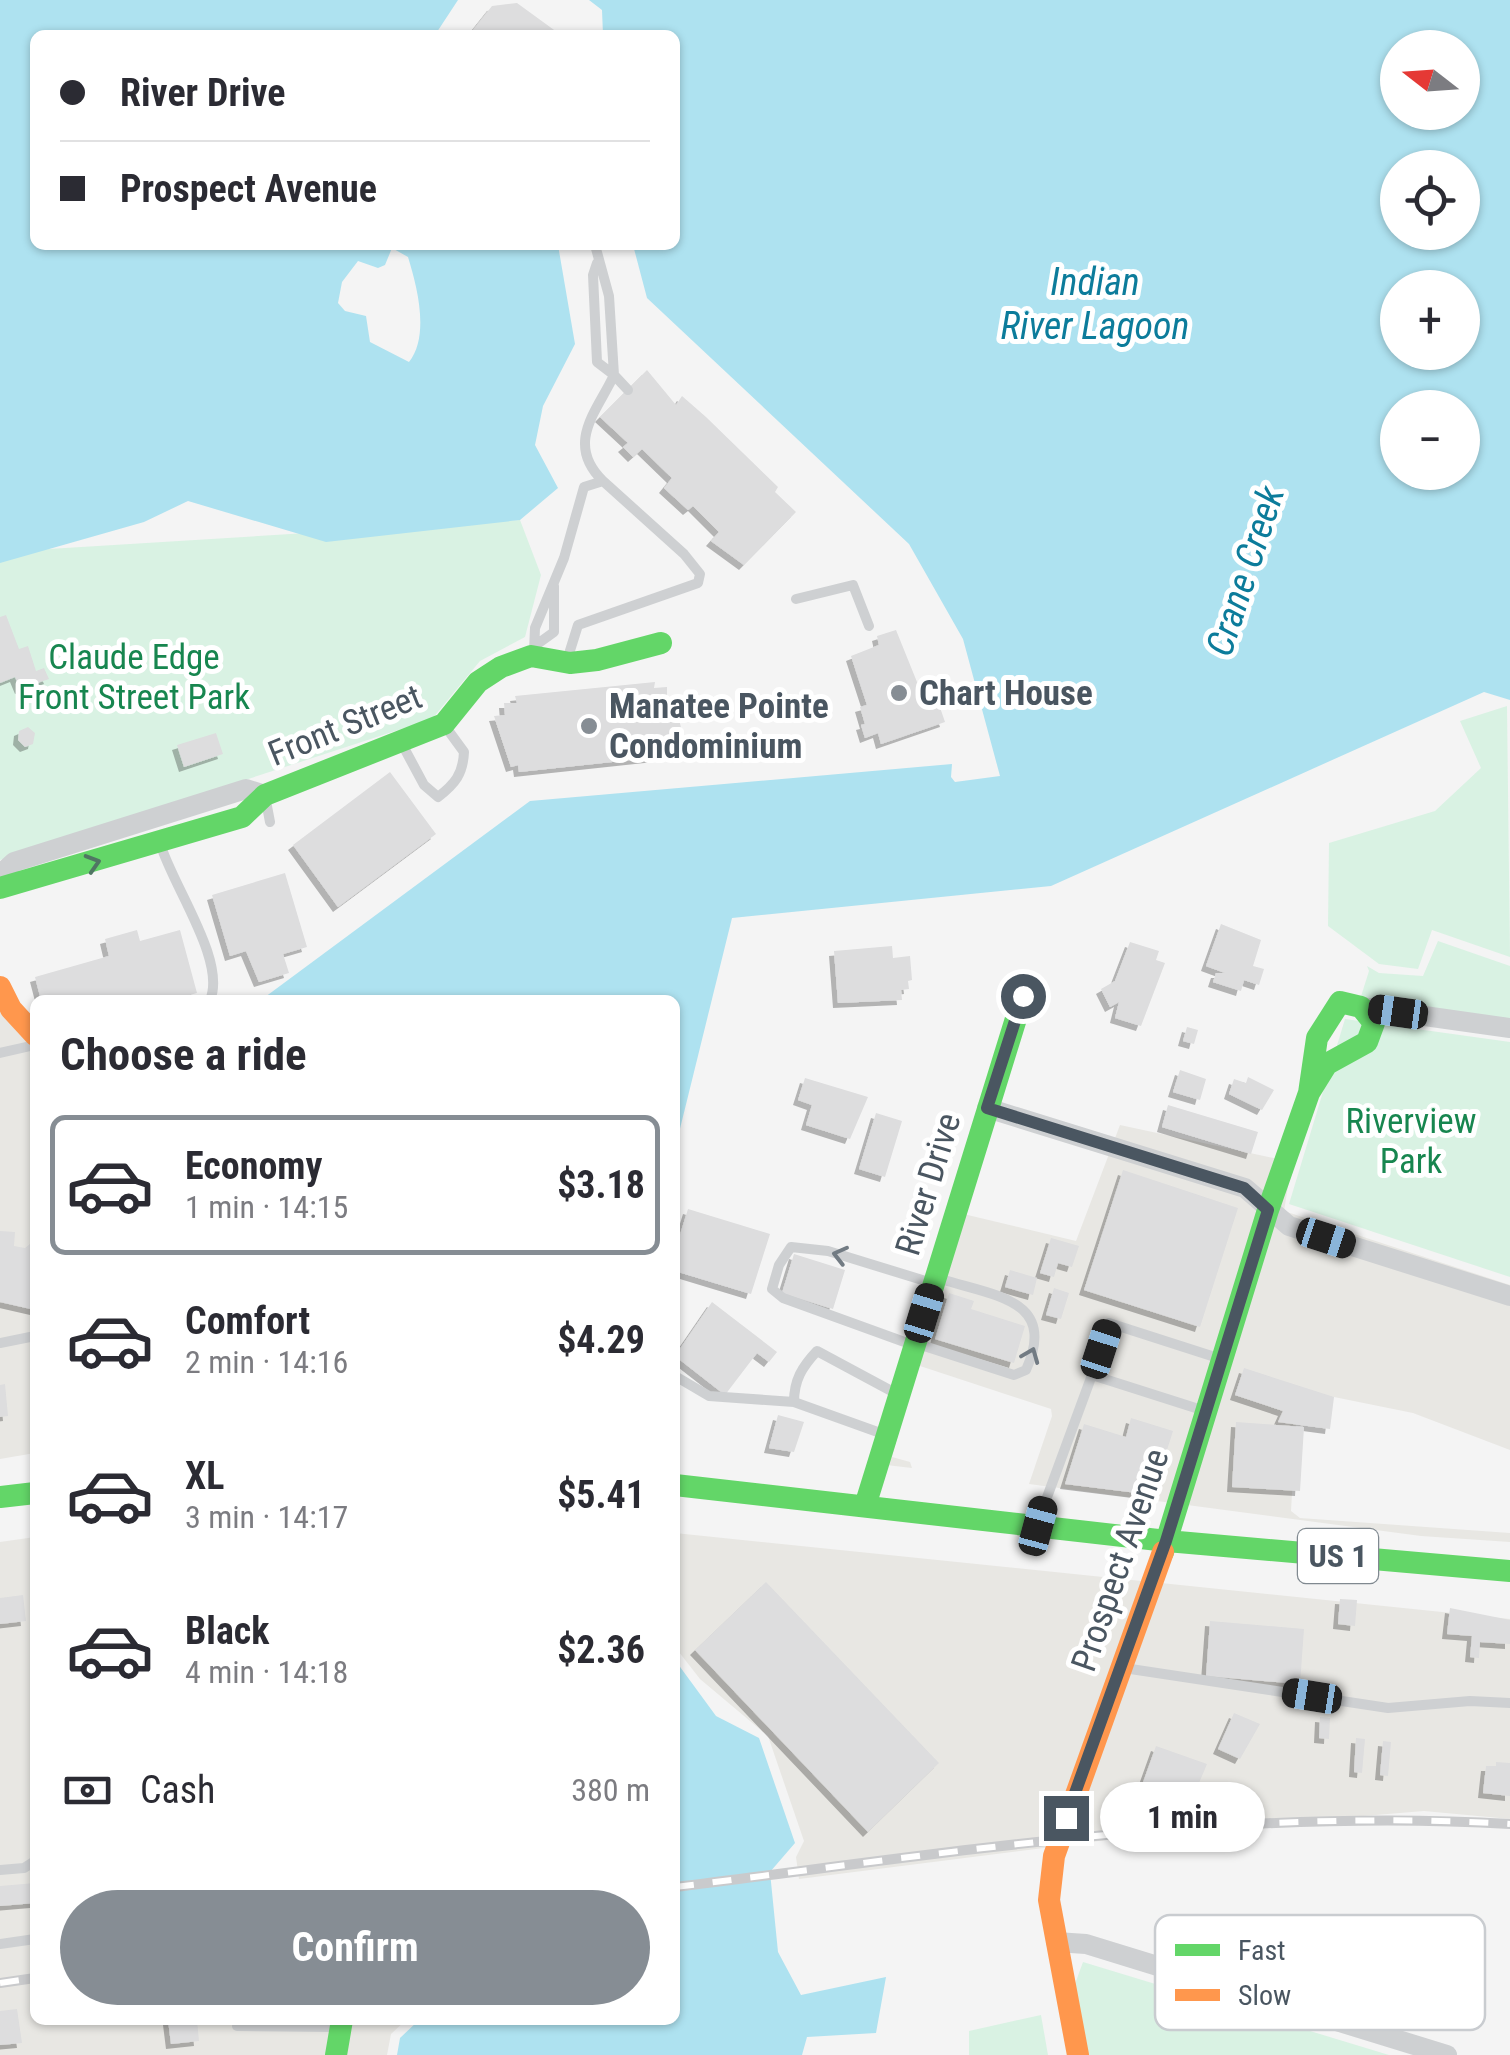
<!DOCTYPE html>
<html lang="en">
<head>
<meta charset="utf-8">
<style>
	body { margin:0; font-family:"Roboto Condensed",sans-serif; background:#f2f2f3; color:#2b2b33; height:100vh; display:flex; flex-direction:column; font-size:38px; white-space:nowrap }
	* { box-sizing:border-box; margin:0 }
	p { font-size:32px; color:#7c7c81 }
	.icon { flex:none; width:55px; height:55px; fill:none; stroke:currentColor; stroke-width:2; stroke-linecap:round; stroke-linejoin:round }
	.map { position:relative; flex:1; overflow:hidden }
	.panel { position:absolute; left:30px; top:995px; width:650px; height:1030px; display:flex; flex-direction:column; background:#fff; border-radius:15px; box-shadow:0 2px 8px #0004 }
	.panel>* { flex:none }
	.hud { position:absolute; left:30px; top:30px; width:650px; height:220px; border-radius:15px; box-shadow:0 2px 8px #0004; display:grid; align-content:center; height:220px; padding:0 30px; background:#fff }
	.needle { width:65px; rotate:287deg }
	.buttons { position:absolute; left:1380px; top:30px; display:grid; gap:20px }
	.buttons a { display:grid; place-items:center; width:100px; height:100px; border-radius:50%; background:#fff; box-shadow:0 2px 8px #0004; font-size:50px }
	.end { position:absolute; width:45px; height:45px; margin:-22px; border:12px solid #4a5661; background:#fff; box-shadow:0 0 0 5px #fff }
	.from { border-radius:50% }
	.bubble { position:absolute; height:70px; border-radius:35px; background:#fff; box-shadow:0 2px 8px #0004; font-size:32px; font-weight:700; line-height:70px; text-align:center }
	.car { position:absolute; width:30px; height:60px; margin:-30px -15px; border-radius:12px; box-shadow:0 0 8px 2px #0007; background:linear-gradient(#222 24%,#8ab4d8 0 40%,#222 0 76%,#8ab4d8 0 86%,#222 0) }
	.hud b { display:flex; align-items:center; gap:35px; height:95px; font-size:38px }
	.hud b+b { border-top:2px solid #e1e1e2 }
	.hud i { width:25px; height:25px; background:#2b2b33 }
	ul { padding:0; list-style:none }
	li { display:flex; align-items:center; gap:30px; height:140px; margin:0 20px 15px; padding:0 10px; border:5px solid transparent; border-radius:15px }
	li div { flex:1 }
	li b { display:block; font-size:38px }
	li em { font-style:normal; font-weight:700 }
	li.on { border-color:#868d94 }
	li>.icon { width:90px; height:90px; stroke-width:1.5 }
	h2 { padding:0 30px; font-size:45px; line-height:120px }
	.pay { display:flex; align-items:center; gap:25px; height:110px; padding:0 30px; font-size:38px }
	.pay p { margin-inline-start:auto }
	.cta { display:flex; gap:20px; margin-top:auto; padding:20px 30px }
	.cta a { flex:1; height:115px; border-radius:60px; background:#868d94; color:#fff; font-size:40px; font-weight:700; line-height:115px; text-align:center }
	.map>svg:first-child { display:block }
</style>
</head>
<body>
<div class="map">
<svg width="1510" height="2055" viewBox="0 0 1510 2055">
	<defs>
		<filter id="shadow"><feDropShadow dx="-5" dy="5" stdDeviation="0" flood-color="#0004"/></filter>
	</defs>
	<rect width="100%" height="100%" fill="#f4f4f4"/>
	<path fill="#e8e7e3" d="M0 998 35 1048V1453L0 1459Z
		M1120 1125 1292 1162 1284 1211 1510 1285V1450L1413 1413 1334 1397 1296 1423 1291 1511 1300 1518 1510 1533V1542L1421 1536 1029 1484 1052 1416 1051 1409 917 1365 892 1457 910 1462 912 1468 869 1463 951 1211 1076 1241Z
		M675 1533 1510 1619V1819L1424 1811 1170 1832 799 1879 796 1857 804 1841 768 1736 700 1679 675 1647Z
		M35 1537V2020H406L391 2034 387 2055H0V1542Z"/>
	<path fill="#d9f2e3" d="M520 520 541 575 525 637 480 661 432 719 0 860V552Z
		M1507 706 1510 957 1432 930 1418 969 1379 964 1328 926 1329 843 1435 811 1481 768 1460 721Z
		M1438 941 1510 966V1028L1357 1009 1369 971 1367 966 1379 973 1423 976Z
		M1345 1019 1510 1042V1277L1289 1204Z
		M1083 1962 1389 2055H1088L1075 1984Z
		M1041 2015 1048 2055H969V2031Z"/>
	<path fill="#aee2f0" fill-rule="evenodd" d="M0 0H458L435 35H35V245H558L575 344 543 406 535 445 558 488 520 520 326 542 188 501 144 522 0 563ZM392 248 408 257C417 286 430 336 409 362L370 342 366 316 345 311 338 303 342 282 358 261 378 268 385 265Z
		M589 0H1510V700L1484 692 1051 886 732 918 675 1149V1000H261L530 801 952 764 951 777 955 782 1000 776 963 639 909 544 647 298 633 245H675V35H603L602 10ZM1398 48H1462V112H1398ZM1398 168H1462V232H1398ZM1398 288H1462V352H1398ZM1398 408H1462V472H1398Z
		M675 1660 716 1716 759 1738 795 1843 770 1872 778 1952 801 1995 886 1977 876 2033 807 2037 802 2055H397L400 2038 419 2020H675Z"/>
	<path fill="#ddddde" filter="url(#shadow)" d="M517 3 561 35H469L492 6Z
		M647 370 676 405 682 396 706 417 778 487 775 492 796 512 744 565 711 541 719 532 693 506 688 510 664 488 672 478 642 449 633 457 623 447 628 443 600 417Z
		M6 615 19 649 28 646 36 671 44 668 49 679 20 689 15 677 0 683V617Z
		M896 630 917 682 930 678 945 722 881 744 878 733 865 738 861 725 865 724 860 707 867 705 851 656 879 645 877 636Z
		M655 682 654 688 667 687V698H674L683 736 673 738 674 750H668V756L519 772 518 765 511 767 494 716 505 715 504 703H517L515 696Z
		M28 727 35 733 33 744 25 747 18 740 19 731Z
		M216 733 223 754 184 767 177 745Z
		M390 772 436 834 338 907 293 845Z
		M285 873 307 947 283 954 289 973 259 982 246 951 230 956 212 895Z
		M1221 924 1261 940 1253 966 1264 969 1259 985 1244 980 1241 991 1213 982 1216 973H1225L1206 966Z
		M137 930 140 941 180 930 197 993 172 1000H41L35 977 109 956 105 939Z
		M1130 942 1159 951 1156 960 1165 963 1141 1026 1115 1018 1119 1002 1110 1007 1101 989 1115 981Z
		M892 946 893 958 910 956 912 980 908 981 909 989 901 990 902 1000 838 1003 834 951Z
		M1187 1027 1198 1030 1194 1044 1183 1041Z
		M1180 1070 1206 1079 1200 1100 1173 1092Z
		M1248 1077 1274 1090 1262 1110 1229 1094 1234 1079 1246 1083Z
		M805 1078 868 1097 850 1139 806 1125 812 1105 798 1100Z
		M1168 1105 1258 1132 1251 1154 1162 1127Z
		M876 1113 902 1121 885 1177 859 1169Z
		M1123 1170 1238 1208 1200 1327 1084 1290Z
		M688 1209 770 1234 751 1294 675 1271V1251Z
		M0 1231 15 1232 14 1246 25 1248 35 1240V1310L0 1302Z
		M1051 1238 1079 1246 1072 1267 1058 1263 1054 1277 1040 1273Z
		M794 1254 845 1270 833 1309 782 1293Z
		M1010 1270 1037 1278 1033 1295 1005 1287Z
		M1054 1288 1069 1293 1061 1319 1046 1315Z
		M949 1293 974 1301 971 1309 1025 1326 1014 1363 935 1339Z
		M712 1302 777 1352 769 1362 757 1353 725 1395 675 1356Z
		M1244 1368 1334 1397 1330 1429 1278 1422 1283 1411 1235 1395Z
		M5 1384 8 1416 0 1417V1385Z
		M778 1415 804 1422 794 1452 769 1448Z
		M1131 1418 1173 1431 1155 1488 1145 1494 1065 1484 1084 1424 1126 1437Z
		M1236 1422 1304 1427 1300 1491 1232 1487Z
		M766 1582 939 1763 868 1832 695 1650Z
		M23 1595 26 1621 0 1624V1598Z
		M1340 1599 1357 1600 1355 1626 1338 1624Z
		M1450 1608 1510 1620V1644L1480 1642 1479 1658 1470 1657 1472 1636 1447 1634Z
		M1210 1621 1304 1629 1300 1684 1206 1676Z
		M1234 1713 1260 1724 1240 1759 1218 1749Z
		M1320 1717 1330 1718 1329 1739 1319 1738Z
		M1356 1738 1365 1739 1362 1773 1354 1772Z
		M1383 1741 1391 1742 1388 1776 1380 1775Z
		M1156 1746 1207 1764 1194 1795 1136 1802Z
		M1496 1762 1510 1763V1796L1483 1793 1486 1766H1496Z
		M35 1883V1903L0 1906V1886Z
		M17 2009 22 2043 0 2045V2011Z
		M168 2020H197L199 2041 171 2044Z"/>
	<g fill="none" stroke-linecap="round" stroke-linejoin="round">
		<path stroke="#ced0d2" stroke-width="10" d="M595 245 609 296 614 375
			M597 263 593 275 597 362 614 375
			M603 481C564 443 598 410 614 375L628 390
			M796 599 853 585 869 626
			M536 645 554 632V586
			M534 651 535 628 564 558 584 487 603 481 684 554 700 574 698 583 578 625 568 657
			M402 744 424 785 438 797C455 784 463 774 464 752L445 726
			M266 801 270 822
			M160 843C172 885 227 961 210 1000
			M0 1053 35 1045
			M0 1343 35 1336
			M910 1344 783 1298 772 1289 779 1265 791 1247 828 1251 932 1283
			M921 1345 1014 1375 1026 1370C1058 1299 994 1296 941 1279
			M675 1376 709 1396 794 1402
			M1205 1411 1092 1375 1109 1323 1218 1358
			M886 1435 794 1402C794 1380 802 1367 817 1351L897 1394
			M1039 1519 1092 1375
			M1124 1668 1388 1708 1470 1701 1510 1703
			M0 1870 24 1868 35 1861
			M0 1944 35 1939
			M237 2026 335 2027"/>
		<path stroke="#ced0d2" stroke-width="20" d="M0 875 14 862 246 789 265 795
			M1361 1007 1510 1028
			M987 1108 1245 1188 1289 1226 1510 1296
			M1056 1942 1086 1944 1447 2055"/>
		<path stroke="#63d668" stroke-width="22" d="M0 888 242 817 265 795 444 724 478 682 501 667 531 656 570 663 597 660 661 643
			M675 1485 1167 1541 1510 1571
			M0 1497 35 1493
			M865 1506 1023 996
			M1163 1552 1268 1210 1309 1093 1317 1038 1340 1002 1361 1007 1374 1023 1367 1042 1327 1064 1309 1093
			M336 2055 342 2020"/>
		<path stroke="#ff974d" stroke-width="22" d="M0 987 11 1009 35 1035
			M1078 2055 1049 1900 1054 1856 1163 1552"/>
		<defs>
			<path id="rail" d="M675 1887C951 1853 1231 1807 1510 1824
				M0 1983 35 1978"/>
		</defs>
		<use href="#rail" stroke="#c9cacc" stroke-width="10"/>
		<use href="#rail" stroke="#fff" stroke-width="6" stroke-dasharray="19" stroke-linecap="butt"/>
	</g>
	<defs><path id="oneway-chevron" d="M-2-3.5L2.5 0L-2 3.5" fill="none" stroke-width="1.6" stroke-linecap="round" stroke-linejoin="round" transform="scale(2.5)"/></defs>
	<use stroke="#507663" href="#oneway-chevron" transform="translate(93 863) rotate(-17)"/>
	<g stroke="#727b83">
		<use href="#oneway-chevron" transform="translate(840 1255) rotate(-166)"/>
		<use href="#oneway-chevron" transform="translate(1031 1355) rotate(-68)"/>
	</g>
	<g fill="none" stroke-linecap="round" stroke-linejoin="round">
		<path stroke="#4a5661" stroke-width="12" d="M1023 996 987 1108 1244 1188 1268 1210 1166 1541 1066 1818"/>
	</g>
	<g fill="#868d94" stroke="#fff" stroke-width="4">
		<circle cx="899" cy="693" r="10"/>
		<circle cx="589" cy="726" r="10"/>
	</g>
	<g text-anchor="middle" stroke-width="10" stroke-linejoin="round" paint-order="stroke">
		<rect fill="#fff" stroke="#808990" stroke-width="2.5" x="1298" y="1529" width="80" height="54" rx="8"/>
		<g font-size="32" font-weight="bold" fill="#4a5661">
			<text x="1338" y="1567">US 1</text>
		</g>
		<g font-size="35" fill="#17864f" stroke="#fff">
			<text x="134" y="669">Claude Edge<tspan x="134" dy="40">Front Street Park</tspan></text>
			<text x="1411" y="1133">Riverview<tspan x="1411" dy="40">Park</tspan></text>
		</g>
		<g font-size="35" font-weight="bold" fill="#4a5661" stroke="#fff" text-anchor="start">
			<text x="919" y="705">Chart House</text>
			<text x="609" y="718">Manatee Pointe<tspan x="609" dy="40">Condominium</tspan></text>
		</g>
		<g font-size="35" fill="#4a5661" stroke="#fff">
			<text transform="translate(345 725) rotate(-22)" y="12">Front Street</text>
			<text transform="translate(928 1184) rotate(-73)" y="12">River Drive</text>
			<text transform="translate(1120 1560) rotate(-71)" y="12">Prospect Avenue</text>
		</g>
		<g font-size="38" font-style="italic" fill="#0c7c9b" stroke="#fff">
			<text x="1095" y="295">Indian<tspan x="1095" dy="44">River Lagoon</tspan></text>
			<text transform="translate(1245 571) rotate(-72)" y="13">Crane Creek</text>
		</g>
	</g>
	<rect x="1155" y="1915" width="330" height="115" rx="15" fill="#fff" stroke="#c9ccd0" stroke-width="2.5"/>
	<rect x="1175" y="1944" width="45" height="12" fill="#63d668"/>
	<rect x="1175" y="1989" width="45" height="12" fill="#ff974d"/>
	<g font-size="28" fill="#4a5661">
		<text x="1238" y="1960">Fast</text>
		<text x="1238" y="2005">Slow</text>
	</g>
</svg>
<div class="buttons">
<a><svg class="needle" viewBox="-14 -14 28 28"><path d="M0-13l5 13h-10z" fill="#e53935"/><path d="M0 13l5-13h-10z" fill="#7c7c81"/></svg></a>
<a><svg class="icon" aria-label="locate" viewBox="0 0 24 24"><circle cx="12" cy="12" r="6"/><path d="M12 2v4M12 18v4M2 12h4M18 12h4"/></svg></a>
<a>+</a>
<a>−</a>
</div>
<i class="end from" style="left:1023px;top:996px"></i>
<i class="end" style="left:1066px;top:1818px"></i>
<div class="bubble" style="left:1100px;top:1782px;width:165px">1 min</div>
<i class="car" style="left:1398px;top:1012px;rotate:278deg"></i>
<i class="car" style="left:1326px;top:1238px;rotate:108deg"></i>
<i class="car" style="left:924px;top:1313px;rotate:17deg"></i>
<i class="car" style="left:1101px;top:1349px;rotate:18deg"></i>
<i class="car" style="left:1038px;top:1526px;rotate:15deg"></i>
<i class="car" style="left:1312px;top:1696px;rotate:279deg"></i>
<div class="hud">
<b><i class="from"></i>River Drive</b>
<b><i></i>Prospect Avenue</b>
</div>
<section class="panel">
<h2>Choose a ride</h2>
<ul>
<li class="on"><svg class="icon" aria-label="car" viewBox="0 0 24 24"><path d="M5 17H2v-5l4-1 3-4h7l3 4 3 1v5h-3M9 17h6M6 11h13"/><circle cx="7" cy="17" r="2"/><circle cx="17" cy="17" r="2"/></svg><div><b>Economy</b><p>1 min · 14:15</p></div><em>$3.18</em></li>
<li><svg class="icon" aria-label="car" viewBox="0 0 24 24"><path d="M5 17H2v-5l4-1 3-4h7l3 4 3 1v5h-3M9 17h6M6 11h13"/><circle cx="7" cy="17" r="2"/><circle cx="17" cy="17" r="2"/></svg><div><b>Comfort</b><p>2 min · 14:16</p></div><em>$4.29</em></li>
<li><svg class="icon" aria-label="car" viewBox="0 0 24 24"><path d="M5 17H2v-5l4-1 3-4h7l3 4 3 1v5h-3M9 17h6M6 11h13"/><circle cx="7" cy="17" r="2"/><circle cx="17" cy="17" r="2"/></svg><div><b>XL</b><p>3 min · 14:17</p></div><em>$5.41</em></li>
<li><svg class="icon" aria-label="car" viewBox="0 0 24 24"><path d="M5 17H2v-5l4-1 3-4h7l3 4 3 1v5h-3M9 17h6M6 11h13"/><circle cx="7" cy="17" r="2"/><circle cx="17" cy="17" r="2"/></svg><div><b>Black</b><p>4 min · 14:18</p></div><em>$2.36</em></li>
</ul>
<div class="pay"><svg class="icon" aria-label="cash" viewBox="0 0 24 24"><path d="M3 7h18v10H3z"/><circle cx="12" cy="12" r="2"/></svg>Cash<p>380 m</p></div>
<div class="cta"><a>Confirm</a></div>
</section>
</div>
</body>
</html>
